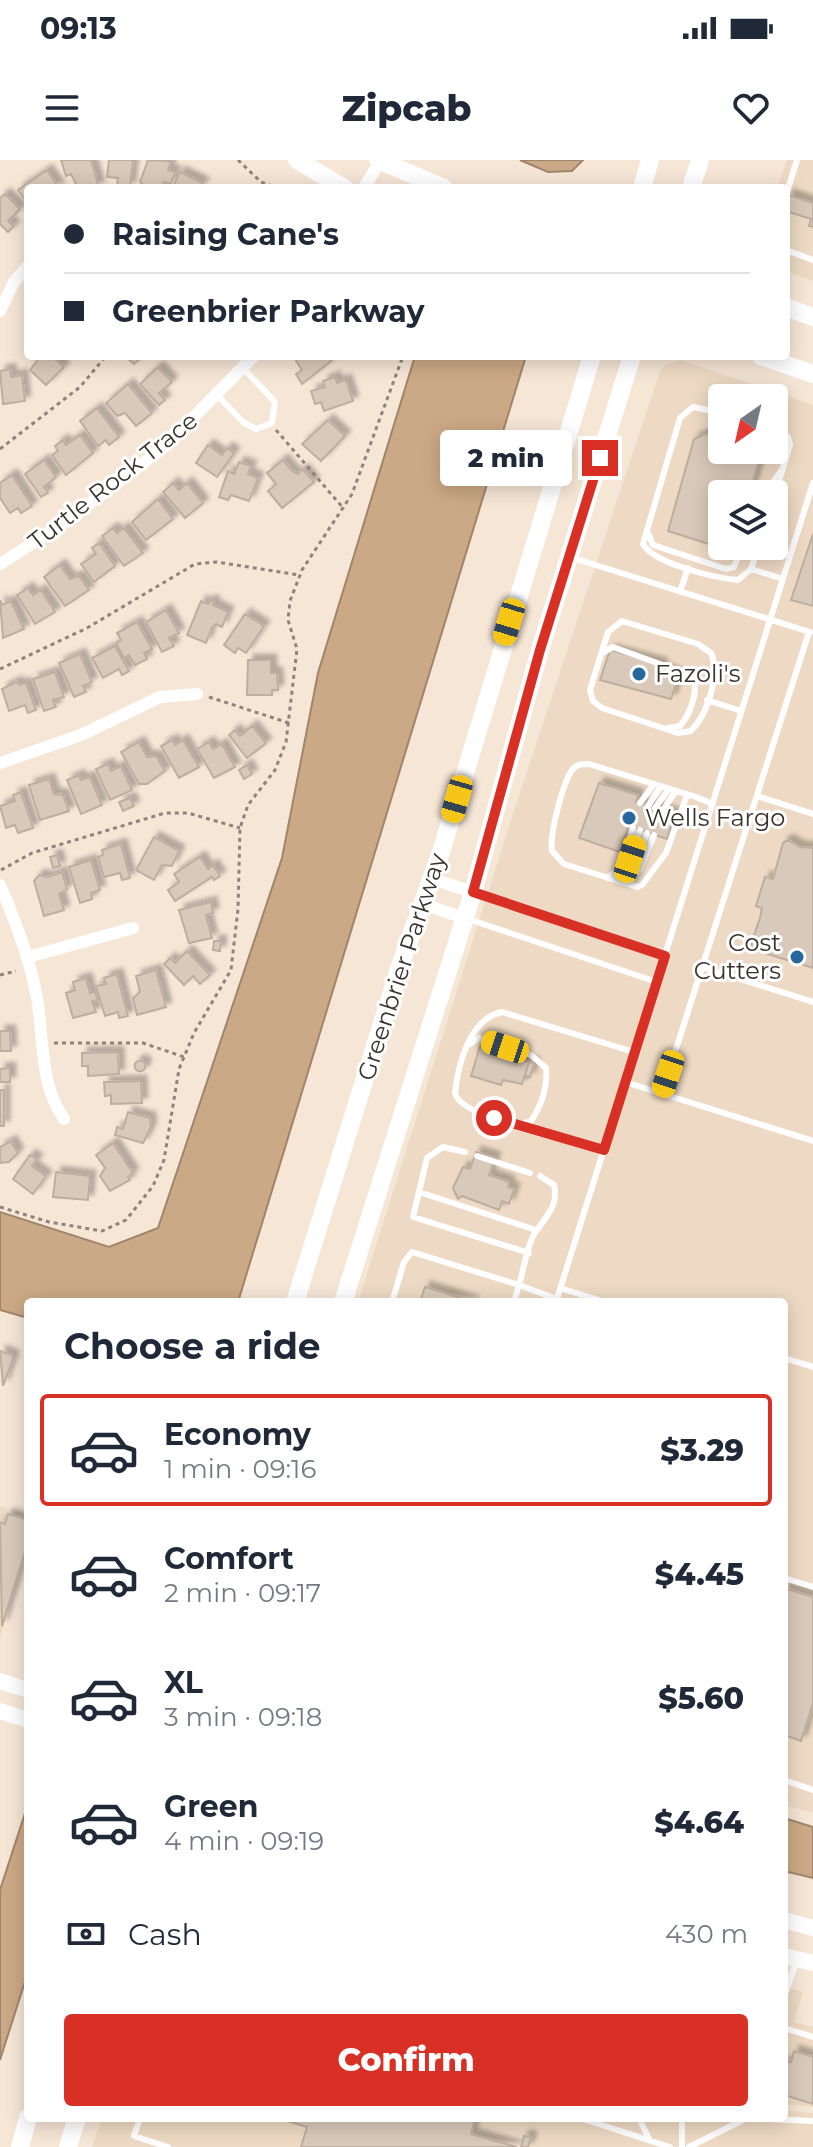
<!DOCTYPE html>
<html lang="en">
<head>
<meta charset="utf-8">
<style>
	body { margin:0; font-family:Montserrat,sans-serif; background:#f2f2f3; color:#1f2937; height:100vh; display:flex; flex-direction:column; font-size:30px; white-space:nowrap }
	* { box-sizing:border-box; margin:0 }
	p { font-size:26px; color:#747a83 }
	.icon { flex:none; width:44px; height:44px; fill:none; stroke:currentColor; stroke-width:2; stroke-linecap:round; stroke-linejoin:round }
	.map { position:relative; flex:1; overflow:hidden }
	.panel { position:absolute; left:24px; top:1138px; width:764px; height:824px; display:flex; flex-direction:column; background:#fff; border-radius:8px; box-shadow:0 4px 20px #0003 }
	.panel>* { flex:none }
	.banner { position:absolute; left:24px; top:24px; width:766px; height:176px; border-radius:8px; box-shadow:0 4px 20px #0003; display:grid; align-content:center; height:176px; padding:0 40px; background:#fff }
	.needle { width:52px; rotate:214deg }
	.fabs { position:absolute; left:708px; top:224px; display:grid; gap:16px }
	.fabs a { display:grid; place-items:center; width:80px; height:80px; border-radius:8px; background:#fff; box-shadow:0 4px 20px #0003; font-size:40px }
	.end { position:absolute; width:36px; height:36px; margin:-18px; border:10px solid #d93025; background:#fff; box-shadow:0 0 0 4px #fff }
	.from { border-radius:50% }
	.bubble { position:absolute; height:56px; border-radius:8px; background:#fff; box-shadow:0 4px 20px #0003; font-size:26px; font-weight:800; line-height:56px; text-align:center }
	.car { position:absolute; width:24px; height:48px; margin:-24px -12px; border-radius:10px; box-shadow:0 0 6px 2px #0007; background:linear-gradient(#f5c518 24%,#345 0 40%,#f5c518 0 76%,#345 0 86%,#f5c518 0) }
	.banner b { display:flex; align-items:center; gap:28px; height:76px; font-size:30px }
	.banner b+b { border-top:2px solid #e0e1e3 }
	.banner i { width:20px; height:20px; background:#1f2937 }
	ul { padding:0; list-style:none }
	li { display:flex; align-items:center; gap:24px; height:112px; margin:0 16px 12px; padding:0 24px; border:4px solid transparent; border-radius:8px }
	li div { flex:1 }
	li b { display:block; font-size:30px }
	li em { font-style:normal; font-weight:800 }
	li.selected { border-color:#d93025 }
	li>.icon { width:72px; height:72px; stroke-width:1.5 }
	h2 { padding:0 40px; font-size:36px; line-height:96px }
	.pay { display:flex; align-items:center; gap:20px; height:88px; padding:0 40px; font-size:30px }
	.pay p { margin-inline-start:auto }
	.cta { display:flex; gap:16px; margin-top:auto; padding:16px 40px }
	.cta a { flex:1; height:92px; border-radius:8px; background:#d93025; color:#fff; font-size:32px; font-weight:800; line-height:92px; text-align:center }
	.status { display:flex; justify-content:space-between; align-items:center; height:56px; padding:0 40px; background:#fff; direction:ltr }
	.status svg { height:22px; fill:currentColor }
	header { display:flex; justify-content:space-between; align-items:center; height:104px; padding:0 40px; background:#fff; font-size:36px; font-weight:800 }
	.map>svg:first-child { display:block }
</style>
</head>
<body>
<div class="status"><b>09:13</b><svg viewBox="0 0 49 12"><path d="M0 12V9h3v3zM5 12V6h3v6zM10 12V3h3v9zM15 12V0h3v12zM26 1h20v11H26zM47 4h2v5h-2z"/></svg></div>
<header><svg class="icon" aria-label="menu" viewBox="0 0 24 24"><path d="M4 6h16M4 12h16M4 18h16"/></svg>Zipcab<svg class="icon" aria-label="heart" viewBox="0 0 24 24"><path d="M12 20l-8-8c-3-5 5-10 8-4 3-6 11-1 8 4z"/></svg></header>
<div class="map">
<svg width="813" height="1987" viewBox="0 0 813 1987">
	<defs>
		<filter id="shadow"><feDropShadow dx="5.5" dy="-5.5" stdDeviation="2" flood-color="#0004"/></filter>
	</defs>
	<rect width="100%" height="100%" fill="#f6e6d6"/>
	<path fill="#eedac4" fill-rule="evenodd" d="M787 0H813V121L786 111V28H777Z
		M681 200 813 245V1653L784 1645V1142H358L511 660 659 214 665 205ZM722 238H774V290H722ZM722 334H774V386H722Z
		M0 1346 28 1355V1389L0 1478Z
		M784 1826 803 1832 794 1862 813 1867V1947L784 1944Z
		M784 1950 813 1953V1987H92L102 1958H784Z"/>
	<path fill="#cca986" stroke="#a0856b" stroke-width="2" d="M520 0H583L572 11 548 12Z
		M415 196H526L238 1142H28V1158L0 1150V1052L109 1087 158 1068 282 698 318 513Z
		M28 1644V1812L0 1900V1730Z
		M784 1658 813 1667V1718L784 1711Z"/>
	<path fill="#d9c9ba" stroke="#beae9f" stroke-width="2" filter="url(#shadow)" d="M61 0H91L99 27 78 28 71 14 66 16Z
		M109 0H133L130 27 117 26 118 18 107 17Z
		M148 0 171 1 168 10 175 12 171 24 164 22 162 28H147L140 22Z
		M47 10 59 28H28V44L18 30Z
		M180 12 203 23 200 28H172Z
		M5 34 20 49 8 61 14 66 8 72 0 64V38Z
		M788 35 813 43V67L809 66 811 59 786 51Z
		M41 196H52L64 207 46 225 30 210Z
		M131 196H139L141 198 134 204 128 199Z
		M293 196H328L331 201 302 224 296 214 302 210Z
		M158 207 172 222 159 233 165 240 159 245 140 224Z
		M10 209 11 217 22 215 25 241 3 244 0 211Z
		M335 217 337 223 346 220 353 241 324 251 321 242 315 244 311 231 325 227 323 221Z
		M128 224 152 253 136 266 125 253 117 256 106 243Z
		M97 248 119 277 109 285 106 280 98 286 80 261Z
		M328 260 345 276 321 301 302 284Z
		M705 274 722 279V290L762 292 749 334H722V386H733L731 391 668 371 694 279Z
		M80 275 93 293 66 315 52 295 58 291 55 286 63 280 66 285Z
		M208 285 222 295 227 288 234 293 217 317 196 303Z
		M44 300 56 317 44 327 48 333 41 337 25 314Z
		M283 300 293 312 298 314 303 309 314 322 282 348 268 331 276 324 267 313Z
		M239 302 251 306 248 314 258 318 249 341 231 335 228 340 219 337 228 311 234 314Z
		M12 315 32 346 21 353 18 348 10 353 0 338V323Z
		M173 323 179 330 187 323 203 343 185 358 163 332Z
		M158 339 173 359 146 380 132 362Z
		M113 368 117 373 124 368 143 393 124 406 102 376Z
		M813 374V446L791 440Z
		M99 383 115 406 94 422 81 404 96 394 92 388Z
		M60 405 70 419 79 416 89 430 65 446 44 417Z
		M28 428 33 435 41 430 55 452 35 464 17 435Z
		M0 440 2 445 11 441 24 469 3 478Z
		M210 440 214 442 213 445 228 452 222 467 216 464 212 467 206 483 187 475 201 441 208 444Z
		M166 450 179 473 169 478 174 486 162 492 146 462Z
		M245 454 264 466 246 493 238 488 235 493 224 485Z
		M137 462 152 489 144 493 147 499 135 505 129 495 124 498 116 483 121 480 117 473Z
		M115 486 129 511 122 515 119 509 103 518 92 498Z
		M610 490 662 504 660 508 679 515 671 539 600 520Z
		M80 494 92 522 83 526 86 532 74 537 59 503Z
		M248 500H271V513H277L278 530H272V535H247Z
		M55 512 64 537 53 540 56 547 44 551 33 519Z
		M16 522 20 525 26 523 36 550 28 553 25 545 9 551 2 529Z
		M252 566 266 583 247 598 229 575 235 570 240 576Z
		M172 580 175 585 183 580 199 607 179 618 161 586Z
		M139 582 147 597 156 596 165 611 147 624H139L121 592Z
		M209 582 213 589 222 584 235 607 214 618 197 589Z
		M108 604 111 611 121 606 132 630 110 640 96 609Z
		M247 605 252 614 244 619 239 610Z
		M79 615 81 620 90 617 102 645 81 654 67 620Z
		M49 619 54 634 63 635 69 651 40 660 29 625Z
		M599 623 638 635 636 642 675 654 667 679 628 666 620 692 579 678Z
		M21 632 33 668 18 673 15 665 6 668 0 646 15 641 13 635Z
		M130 638 134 646 123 651 119 642Z
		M154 677 179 691 172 706 162 705 154 720 136 710Z
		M788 680 800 687 813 688V808L754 790 751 784 760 758 762 748 756 746 765 717 773 719 783 683Z
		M121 684 130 718 122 720 120 713 104 717 98 697 103 695 102 690Z
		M57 695 60 706 53 708 50 697Z
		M200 697 208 709 213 705 220 716 214 720 212 717 175 741 168 730 179 722 174 714Z
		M91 700 100 730 91 733 92 739 80 743 69 707Z
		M62 712 67 729 59 734 64 750 44 756 34 721 39 715 48 717Z
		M211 742 213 753 206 755 212 778 189 783 179 750Z
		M214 781H221L220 791 213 790Z
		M187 791 210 815 200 824 193 816 184 825 164 804 170 798 175 803Z
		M156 810 166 847 137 855 133 838 140 832 136 816Z
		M117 814 128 856 119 858 118 852 105 856 96 826 106 824 104 818Z
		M86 818 90 833 95 832 98 840 92 841 96 852 73 858 66 833 75 830 73 822Z
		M0 871H10L11 891H0Z
		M484 885 511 891 510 895 529 902 522 924 503 920 501 925 471 916 480 886Z
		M118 892 119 914 88 916V906H82V893Z
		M134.5 906a5.5 5.5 0 1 1 11 0a5.5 5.5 0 1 1-11 0Z
		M529 902 534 903 530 917 525 916Z
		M10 908V922H0V909Z
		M141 921 142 943 111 944V935L105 936 104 922Z
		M0 930H4V966H0Z
		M128 952 150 958 151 967 143 983 115 975 117 967 123 969Z
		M11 981 18 993 9 1002 0 1003V987Z
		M113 983 133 1013 128 1017 130 1020 110 1031 100 1016 105 1008 96 995Z
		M476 992 495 998 489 1015 509 1022 508 1027 514 1029 509 1044 502 1041 499 1050 462 1036 458 1039 453 1028 463 1007 470 1009Z
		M30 995 37 999 32 1006 46 1016 33 1034 13 1019Z
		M56 1012 90 1016 88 1040 53 1037Z
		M425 1127 474 1142H420Z
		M0 1191 12 1195 13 1199 3 1226Z
		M8 1354 28 1360V1382L2 1466 0 1362 5 1364Z
		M784 1428 813 1437V1543L801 1581 784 1575Z
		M794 1891 813 1897V1944L784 1935V1902H791Z
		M470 1958 475 1959 471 1974 517 1987H301L307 1967 278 1958Z
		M524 1976 531 1977 528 1987H521Z"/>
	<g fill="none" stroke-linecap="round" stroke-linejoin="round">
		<path stroke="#8e8479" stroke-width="3" stroke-dasharray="4 4" stroke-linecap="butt" d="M238 0 261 22 278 28
			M276 270 344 349
			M0 289 80 227 106 196
			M0 509 87 468 195 404 217 402 299 415
			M209 537 289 563
			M1 710 32 693 165 653H188L240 668
			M0 815 16 811
			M54 883H143L184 897
			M0 1047 49 1062 102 1071 126 1060 153 1026 164 1000 179 909 194 873 231 810 238 749 240 668 248 645 275 610 286 582 297 489 288 460 290 441 302 410 352 334 403 196"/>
		<path stroke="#fff" stroke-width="6" d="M786 35 797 0
			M786 90 813 100
			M218 236 243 262 256 269 272 263 275 242 244 209
			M722 253 693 247 680 258 643 384C654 404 716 418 738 420L751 409 759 386
			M774 270 788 277 790 285 774 337
			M764 334 781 311
			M647 371 653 385 726 409 734 407 742 386
			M573 398 810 472
			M751 409 783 419
			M680 432 688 408
			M622 461 698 484 711 493C721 514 707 555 691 571L678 573 602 548 593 541 590 530 608 472Z
			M602 493 613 487 693 516C699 532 690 554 680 566L668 568
			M707 540 741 551
			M687 635 666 693 642 725 637 727 564 704 552 691C549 675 563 623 572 610 576 604 582 604 589 604L696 637 713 644
			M757 636 813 654
			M640 643 654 624
			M648 646 661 626
			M655 648 669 629
			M663 650 676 631
			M607 718 620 709 633 668
			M615 720 626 707 640 670
			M622 722 633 710 647 673
			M628 724 640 709 654 675
			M475 733 665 796
			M468 759 657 822
			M702 807 813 842
			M470 884 479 878 531 895 546 908C548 926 541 947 531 961L518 965
			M625 922 813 981
			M662 933 809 472
			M604 990C577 983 460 959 455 933 458 905 469 859 502 852L634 892
			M465 992 443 987 427 998 413 1057 529 1093
			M477 996 530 1013
			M540 1016 554 1025C559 1045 547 1055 537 1070 527 1083 524 1109 519 1125L557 1139
			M419 1032 536 1070
			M560 1128 605 1142
			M392 1142 404 1102 412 1092 519 1125 514 1142
			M556 1142 813 323
			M784 1198 813 1207
			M784 1418 813 1427
			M784 1620 813 1630
			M784 1837 797 1799
			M784 1868 813 1877
			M140 1958 134 1976 168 1987
			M580 1958 670 1987
			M639 1958 650 1981
			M682 1958V1987
			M689 1987 747 1958 813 1961"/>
		<path stroke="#fff" stroke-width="12" d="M364 28 380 1
			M0 151 14 122 28 106
			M0 404 61 365 163 288 254 196
			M0 603 81 575 160 537 197 534
			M432 719 473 732
			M0 725C16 762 30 799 37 838 44 879 39 923 64 959
			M423 744 464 758
			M28 797 133 768"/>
		<path stroke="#fff" stroke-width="16" d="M0 1521 28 1530
			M0 1551 28 1560
			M784 1760 813 1768
			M784 1796 813 1803"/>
		<path stroke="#fff" stroke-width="18" d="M297 0 344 28
			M378 0 444 28
			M642 28 650 0
			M691 28 700 0
			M786 147 813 157
			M761 196 813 214
			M295 1142 401 803 442 689 592 196
			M343 1142 473 732 540 490 632 196
			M20 1987 28 1958
			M68 1987 77 1958"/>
	</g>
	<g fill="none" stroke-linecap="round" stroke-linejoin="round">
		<path stroke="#d93025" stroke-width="10" d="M494 958 604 990 665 796 473 732 540 490 600 298"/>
	</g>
	<g fill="#26679d" stroke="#fff" stroke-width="3">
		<circle cx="639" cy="514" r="8"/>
		<circle cx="629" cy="658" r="8"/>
		<circle cx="797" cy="797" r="8"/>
	</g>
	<g text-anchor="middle" stroke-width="6" stroke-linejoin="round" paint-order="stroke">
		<g font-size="24" fill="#38322c" stroke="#fff">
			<text transform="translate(113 321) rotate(-38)" y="8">Turtle Rock Trace</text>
			<text transform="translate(402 807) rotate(-72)" y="8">Greenbrier Parkway</text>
		</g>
		<g font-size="24" fill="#38322c" stroke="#fff" text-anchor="start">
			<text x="655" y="522">Fazoli's</text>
			<text x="645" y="666">Wells Fargo</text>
			<text x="781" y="791" text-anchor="end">Cost<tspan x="781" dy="28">Cutters</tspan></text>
		</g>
	</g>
</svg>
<div class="fabs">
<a><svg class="needle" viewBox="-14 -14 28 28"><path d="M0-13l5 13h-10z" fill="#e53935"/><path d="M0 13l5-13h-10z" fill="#747a83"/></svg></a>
<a><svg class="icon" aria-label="layers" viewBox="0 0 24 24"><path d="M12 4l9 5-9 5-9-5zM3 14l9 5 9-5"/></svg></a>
</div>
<i class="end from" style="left:494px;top:958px"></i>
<i class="end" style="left:600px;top:298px"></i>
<div class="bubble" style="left:440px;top:270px;width:132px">2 min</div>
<i class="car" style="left:509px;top:462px;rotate:197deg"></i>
<i class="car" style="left:457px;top:639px;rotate:196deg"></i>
<i class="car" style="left:630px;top:699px;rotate:18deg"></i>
<i class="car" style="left:505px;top:887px;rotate:288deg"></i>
<i class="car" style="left:668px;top:914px;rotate:198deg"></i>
<div class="banner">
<b><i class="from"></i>Raising Cane's</b>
<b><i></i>Greenbrier Parkway</b>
</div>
<section class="panel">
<h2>Choose a ride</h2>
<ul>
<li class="selected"><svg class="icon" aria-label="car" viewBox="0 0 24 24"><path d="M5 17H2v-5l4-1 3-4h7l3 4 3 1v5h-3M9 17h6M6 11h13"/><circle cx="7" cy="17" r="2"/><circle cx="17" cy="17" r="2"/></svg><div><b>Economy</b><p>1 min · 09:16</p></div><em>$3.29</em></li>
<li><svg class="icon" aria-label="car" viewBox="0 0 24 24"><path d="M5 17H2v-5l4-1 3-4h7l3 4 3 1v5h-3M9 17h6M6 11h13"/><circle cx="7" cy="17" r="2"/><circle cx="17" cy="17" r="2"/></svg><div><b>Comfort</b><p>2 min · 09:17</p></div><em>$4.45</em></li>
<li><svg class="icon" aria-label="car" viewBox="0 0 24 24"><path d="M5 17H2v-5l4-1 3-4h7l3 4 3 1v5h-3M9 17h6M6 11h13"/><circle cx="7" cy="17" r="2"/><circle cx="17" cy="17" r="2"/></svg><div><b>XL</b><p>3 min · 09:18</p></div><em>$5.60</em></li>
<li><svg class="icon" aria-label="car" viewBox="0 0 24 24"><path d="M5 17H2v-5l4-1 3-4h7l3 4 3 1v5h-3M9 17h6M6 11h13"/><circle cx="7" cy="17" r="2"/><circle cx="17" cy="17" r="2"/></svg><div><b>Green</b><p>4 min · 09:19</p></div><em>$4.64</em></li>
</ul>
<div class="pay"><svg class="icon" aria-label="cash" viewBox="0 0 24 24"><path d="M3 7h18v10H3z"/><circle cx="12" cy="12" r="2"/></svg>Cash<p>430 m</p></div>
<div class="cta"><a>Confirm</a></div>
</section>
</div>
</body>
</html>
